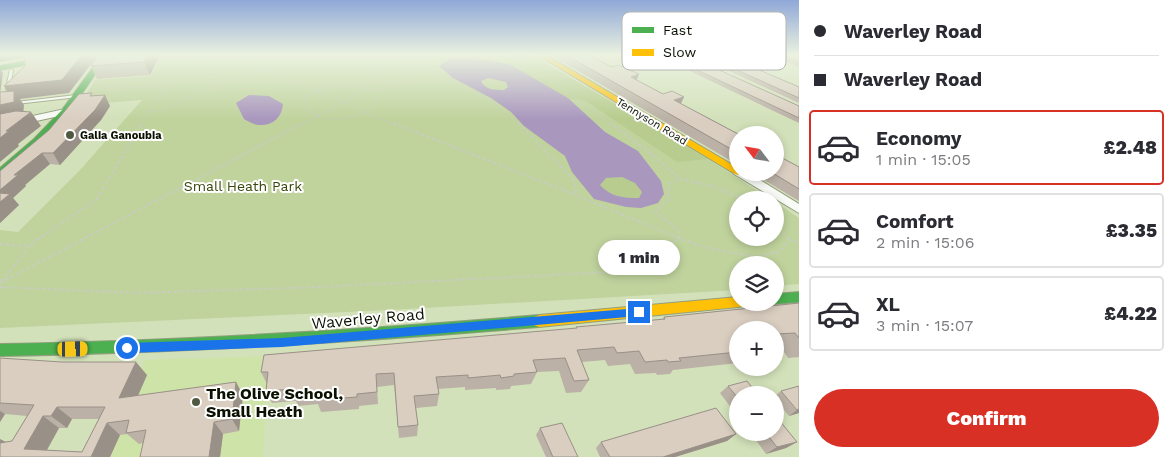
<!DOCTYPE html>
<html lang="en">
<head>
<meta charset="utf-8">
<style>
	body { margin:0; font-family:"Work Sans",sans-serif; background:#f2f2f3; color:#2b2b33; height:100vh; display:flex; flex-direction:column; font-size:19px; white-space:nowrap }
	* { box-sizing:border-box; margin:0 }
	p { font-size:16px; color:#7c7c81 }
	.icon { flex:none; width:28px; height:28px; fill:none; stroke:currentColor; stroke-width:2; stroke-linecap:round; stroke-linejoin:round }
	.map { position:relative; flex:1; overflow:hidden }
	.drawer { display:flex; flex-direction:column; background:#fff; width:375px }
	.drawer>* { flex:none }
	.top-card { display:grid; align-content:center; height:110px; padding:0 15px; background:#fff }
	.needle { width:32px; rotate:301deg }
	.fabs { position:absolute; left:729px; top:126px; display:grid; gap:10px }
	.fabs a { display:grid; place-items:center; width:55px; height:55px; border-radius:50%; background:#fff; box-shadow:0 2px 8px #0003; font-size:25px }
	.end { position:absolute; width:22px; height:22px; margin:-11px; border:6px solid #1a73e8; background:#fff; box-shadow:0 0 0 2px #fff }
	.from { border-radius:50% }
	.bubble { position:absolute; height:35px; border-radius:18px; background:#fff; box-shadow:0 2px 8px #0003; font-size:16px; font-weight:800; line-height:35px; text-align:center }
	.car { position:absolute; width:15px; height:30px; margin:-15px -8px; border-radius:6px; box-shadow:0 0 4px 1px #0007; background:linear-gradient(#f5c518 24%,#345 0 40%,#f5c518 0 76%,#345 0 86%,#f5c518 0) }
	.top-card b { display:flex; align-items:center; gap:18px; height:48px; font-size:19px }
	.top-card b+b { border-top:1px solid #e1e1e2 }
	.top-card i { width:12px; height:12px; background:#2b2b33 }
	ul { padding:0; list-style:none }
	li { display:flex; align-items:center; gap:15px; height:75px; margin:0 10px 8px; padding:0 5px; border:2px solid #e1e1e2; border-radius:5px }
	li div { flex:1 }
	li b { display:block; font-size:19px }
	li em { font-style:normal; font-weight:800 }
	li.selected { border-color:#d93025 }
	li>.icon { width:45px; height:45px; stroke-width:1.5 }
	.primary-button { display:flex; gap:10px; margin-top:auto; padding:10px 15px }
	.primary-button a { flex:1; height:58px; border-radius:30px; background:#d93025; color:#fff; font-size:20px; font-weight:800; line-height:58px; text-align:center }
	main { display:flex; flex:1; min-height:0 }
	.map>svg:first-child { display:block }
</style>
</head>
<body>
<main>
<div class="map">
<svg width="799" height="457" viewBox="0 0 799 457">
	<rect width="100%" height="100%" fill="#d3e1ba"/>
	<path fill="#cee3a7" d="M272 356 267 385 263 457H100L145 360Z"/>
	<path fill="#c0d39d" d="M161 55H533L708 159 772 200H738V238H775V202L799 218V284L775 286V265H738L737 290 390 310 0 328V230L18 232 80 170 142 100 79 105 95 80 151 76Z"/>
	<path fill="#b7cc8e" d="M513 55H532L708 159 677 162 586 101 568 98 509 64Z
		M622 177 635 183 642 192 639 199C623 198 612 197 600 185L606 178Z"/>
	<path fill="#a997be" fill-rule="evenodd" d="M465 57 509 64 568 98 605 132 638 151 661 181 664 194 658 203 641 208 626 207 594 199 572 172 565 156 524 126 511 112 491 98 453 78 439 66 451 58ZM488 78 506 82 508 87 504 90C495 90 485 90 481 81ZM622 177 635 183 642 192 639 198C623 198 611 197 600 185L606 178Z
		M249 95 269 96 283 104C282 117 273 126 259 125 254 125 248 121 244 119L236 103Z"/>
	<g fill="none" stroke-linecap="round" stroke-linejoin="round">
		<defs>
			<path id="lane" d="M10 69 13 70 10 89 8 90 6 89Z
				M76 95H78V97L16 104 14 103 16 102Z"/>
			<path id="street" d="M65 109 68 110V114L0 129V123Z
				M738 169V172H747L799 204V213L734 174 733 172Z"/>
			<path id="fast" d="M59 55H72L0 70V66Z
				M102 55H108L68 114 40 143 3 175 0 176V168L34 139 62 110Z
				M799 292V302L775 304 770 302H775V294Z
				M539 315 544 317 546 321 544 325 539 327C360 342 180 353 0 356V344C180 341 360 330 539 315Z"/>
			<path id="slow" d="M538 55H546L738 168V172H743L738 175 735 174Z
				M738 297V302H744L743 306 738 307 539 327 534 325 532 321 534 317 539 315Z"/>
		</defs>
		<use href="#lane" stroke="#949f80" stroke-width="2"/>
		<use href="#street" stroke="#949f80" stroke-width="2"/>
		<use href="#fast" stroke="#949f80" stroke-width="2"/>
		<use href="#slow" stroke="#949f80" stroke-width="2"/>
		<path stroke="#c8ccc1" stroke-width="1" stroke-dasharray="2.5 2.5" stroke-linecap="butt" d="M226 55 318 91
			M382 55 412 66 438 72 497 105 519 125
			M508 55 574 97 612 125
			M197 63 200 72 223 83
			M366 89 374 75 376 55
			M95 90 115 86H118V88L168 85
			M107 90 110 92 118 88
			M318 91 344 101
			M318 91C335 85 349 82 366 89L344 101
			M149 112 165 109 223 83 264 70
			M317 116C334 122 349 118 366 113L344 101
			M317 116 304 108 305 98 318 91
			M317 116 344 101
			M141 125C161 91 175 76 208 55
			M300 125 317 116
			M396 125 366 113 375 104 374 96 366 89 378 90 405 80 414 63 436 55"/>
		<path stroke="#c8ccc1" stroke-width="2" stroke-dasharray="3 3" stroke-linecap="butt" d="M393 123 576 195 680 239 708 248 756 257 779 252 789 240 799 243
			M518 123 575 181 576 195
			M610 123 653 155 680 179
			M775 224 789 240
			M0 244 22 246 31 244
			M2 281 31 244 97 199 142 123
			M0 283 303 123
			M0 287 135 293 319 287 610 272 649 260 659 248 680 239 678 230 655 211 669 199V183L680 179 712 186 745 200"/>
		<use href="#lane" fill="#f8faf5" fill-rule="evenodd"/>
		<use href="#street" fill="#f8faf5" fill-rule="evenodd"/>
		<use href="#fast" fill="#4caf50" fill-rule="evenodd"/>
		<use href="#slow" fill="#ffc107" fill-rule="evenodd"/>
	</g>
	<path fill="#bbb1a6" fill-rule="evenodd" d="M98 55H160L150 75 97 79 91 66Z
		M551 55H588L663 94 684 97 681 104 738 135V165Z
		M656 55H686L799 106V123Z
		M694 55H724L799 87V103Z
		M768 55H794L799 56V67Z
		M94 96 110 106 101 120 60 165 50 164 25 185 26 186 13 198 19 205 0 223V171Z
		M799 167V201L751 172H775Z
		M799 303V357L788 358 780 346H775V330H738V363L673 370 670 374 657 375 656 373 635 374 630 364 608 366 605 360 582 362 589 380 581 392 566 393 559 371 537 372 531 384 511 386 510 389 496 390V388L465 390V387L438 389 439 394 437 406 416 408 418 425 417 436 399 438 394 385 377 387 378 404 359 406V409L321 412 318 404 298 406 296 401 272 403 266 391 267 384 261 372 575 329 576 327 662 320 664 317Z
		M0 358 147 375 138 396 243 395 239 431 223 434 220 457H140L143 443 139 444 127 434 120 435 110 457H0L4 441 5 442 12 441 27 416 5 414 0 422ZM72 419H99L82 452 47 450 59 428H67Z
		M728 386 738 395V417L720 393Z
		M781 391 799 413 789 416 775 399V396Z
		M540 428 578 457H546L536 435Z
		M750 432H775L797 442 786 448 766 454Z
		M736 434 727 441 675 457H600L596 448 601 442Z"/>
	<path fill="#999087" d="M0 55H41L0 62Z
		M82 55H98L69 93 20 99 24 105 23 116 0 122V105L13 100 4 86Z
		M148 55H160L150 75 144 62Z
		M0 69 3 73 0 94Z
		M639 74 636 82 631 77Z
		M105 95 110 106 101 120 60 165 53 153Z
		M684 97 680 104 674 100Z
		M31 112 41 126 18 144 19 146 0 162V138L6 131Z
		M42 153 50 164 25 185 26 186 13 198 19 205 0 223V190L14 175Z
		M136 362 147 375 131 411 119 398Z
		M236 382 243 395 239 431 232 419Z
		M57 407 72 419 67 428 51 416Z
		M799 409V413L789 416 797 410Z
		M0 411 5 414 0 422Z
		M43 416 59 428 43 457 24 449Z
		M214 422 223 434 220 457H209Z
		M107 423 120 435 110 457H91Z
		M736 434 727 441 675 457H663Z
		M0 439 4 441 18 454 0 444Z
		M797 442 786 448 766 454 777 447Z"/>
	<path fill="#dacec1" stroke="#999087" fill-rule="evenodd" d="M25 55H82L62 80 4 86 25 66Z
		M98 55H148L144 62 91 66Z
		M566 55H588L612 67 618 65 639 74 631 77 663 94 672 91 684 97 674 100 740 135H738V153Z
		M665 55H686L799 106V118Z
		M704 55H724L799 87V98Z
		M780 55H794L799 56V62Z
		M14 91V102L0 105V92Z
		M92 93 90 96 105 95 95 110 53 153H42L14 175H18L0 190V171L49 130 79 94Z
		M16 111 31 112 6 131H9L0 138V114Z
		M775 154 799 167V189L771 172H775Z
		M0 193 10 194 0 202Z
		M799 303V338L795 333 775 334V330H738V352L679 358 681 361 668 362 667 360 645 362 639 351 617 353 614 347 577 350 589 380 574 381 565 358 533 360 537 372 514 374V376L501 378 500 375 468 378V375L436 377 439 394 414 396 418 425 398 427 394 373 376 374 377 392 357 394V397L317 400V392L294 394V389L266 391 268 372H261L264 355 577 328 576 327 665 319 664 317Z
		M0 358 62 362H136L119 398 236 382 232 419 214 422 209 457H140L146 430 126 433 129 420 107 423 91 457H0V443L12 441 34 405 0 403ZM57 407H105L82 452 24 449 43 416H51Z
		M747 381 758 395H738V398L728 386Z
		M799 386V409L797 410 781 391Z
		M716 408 736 434 663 457H610L601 442Z
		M775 415 797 442 777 447 765 432H775Z
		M562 423 578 457H553L540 428Z"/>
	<linearGradient id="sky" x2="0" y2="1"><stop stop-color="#8fa8d7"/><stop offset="0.46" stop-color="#ebf2e0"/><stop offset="1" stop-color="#ebf2e0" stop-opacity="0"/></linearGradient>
	<rect width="799" height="119" fill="url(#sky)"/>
	<path fill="#1a73e8" d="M639 308 644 312 639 316 282 347 127 353 122 348 127 343 282 338Z"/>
	<g fill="#505a41" stroke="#fff" stroke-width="2">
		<circle cx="70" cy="135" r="5"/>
		<circle cx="196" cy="402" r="5"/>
	</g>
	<g text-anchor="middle" stroke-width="4" stroke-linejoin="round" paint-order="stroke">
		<g font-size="11" fill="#0a1100" stroke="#fff">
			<text transform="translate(652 121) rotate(31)" y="4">Tennyson Road</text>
		</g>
		<g font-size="11" font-weight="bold" fill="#0a1100" stroke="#fff" text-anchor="start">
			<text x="80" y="139">Galia Ganoubia</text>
		</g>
		<g font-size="14" fill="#37470b" stroke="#fff">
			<text x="243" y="191">Small Heath Park</text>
		</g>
		<g font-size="16" fill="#0a1100" stroke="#fff">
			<text transform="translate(368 318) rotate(-5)" y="6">Waverley Road</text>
		</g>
		<g font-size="16" font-weight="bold" fill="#0a1100" stroke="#fff" text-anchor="start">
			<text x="206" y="399">The Olive School,<tspan x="206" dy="18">Small Heath</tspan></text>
		</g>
	</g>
	<rect x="622" y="12" width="164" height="58" rx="8" fill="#fff" stroke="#b6b8b2" stroke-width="1"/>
	<rect x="632" y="27" width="22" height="6" fill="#4caf50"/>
	<rect x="632" y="49" width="22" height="7" fill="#ffc107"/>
	<g font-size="14" fill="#0a1100">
		<text x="663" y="35">Fast</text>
		<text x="663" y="57">Slow</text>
	</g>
</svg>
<div class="fabs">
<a><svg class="needle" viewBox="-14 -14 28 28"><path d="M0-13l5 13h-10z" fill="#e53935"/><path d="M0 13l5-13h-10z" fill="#7c7c81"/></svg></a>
<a><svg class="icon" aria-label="locate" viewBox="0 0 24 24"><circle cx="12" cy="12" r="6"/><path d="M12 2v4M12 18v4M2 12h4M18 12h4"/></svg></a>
<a><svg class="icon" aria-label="layers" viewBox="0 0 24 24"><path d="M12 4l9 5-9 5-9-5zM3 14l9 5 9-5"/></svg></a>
<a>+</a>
<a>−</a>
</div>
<i class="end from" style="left:127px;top:348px"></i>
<i class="end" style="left:639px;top:312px"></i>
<div class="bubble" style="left:598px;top:240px;width:82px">1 min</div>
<i class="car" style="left:73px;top:349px;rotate:89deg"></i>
</div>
<section class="drawer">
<div class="top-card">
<b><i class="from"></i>Waverley Road</b>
<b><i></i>Waverley Road</b>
</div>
<ul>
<li class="selected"><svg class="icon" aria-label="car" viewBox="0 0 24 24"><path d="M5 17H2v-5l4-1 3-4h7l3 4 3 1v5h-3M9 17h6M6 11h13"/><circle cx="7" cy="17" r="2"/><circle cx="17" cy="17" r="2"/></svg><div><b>Economy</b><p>1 min · 15:05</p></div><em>£2.48</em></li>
<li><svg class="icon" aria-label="car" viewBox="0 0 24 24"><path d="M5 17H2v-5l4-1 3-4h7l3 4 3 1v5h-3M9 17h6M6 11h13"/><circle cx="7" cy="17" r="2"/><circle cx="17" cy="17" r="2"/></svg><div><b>Comfort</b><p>2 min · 15:06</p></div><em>£3.35</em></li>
<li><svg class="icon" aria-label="car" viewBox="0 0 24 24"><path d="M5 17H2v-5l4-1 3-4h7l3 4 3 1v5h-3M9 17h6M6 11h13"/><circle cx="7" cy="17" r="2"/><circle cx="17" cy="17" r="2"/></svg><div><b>XL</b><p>3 min · 15:07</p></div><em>£4.22</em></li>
</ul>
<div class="primary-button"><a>Confirm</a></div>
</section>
</main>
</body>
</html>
